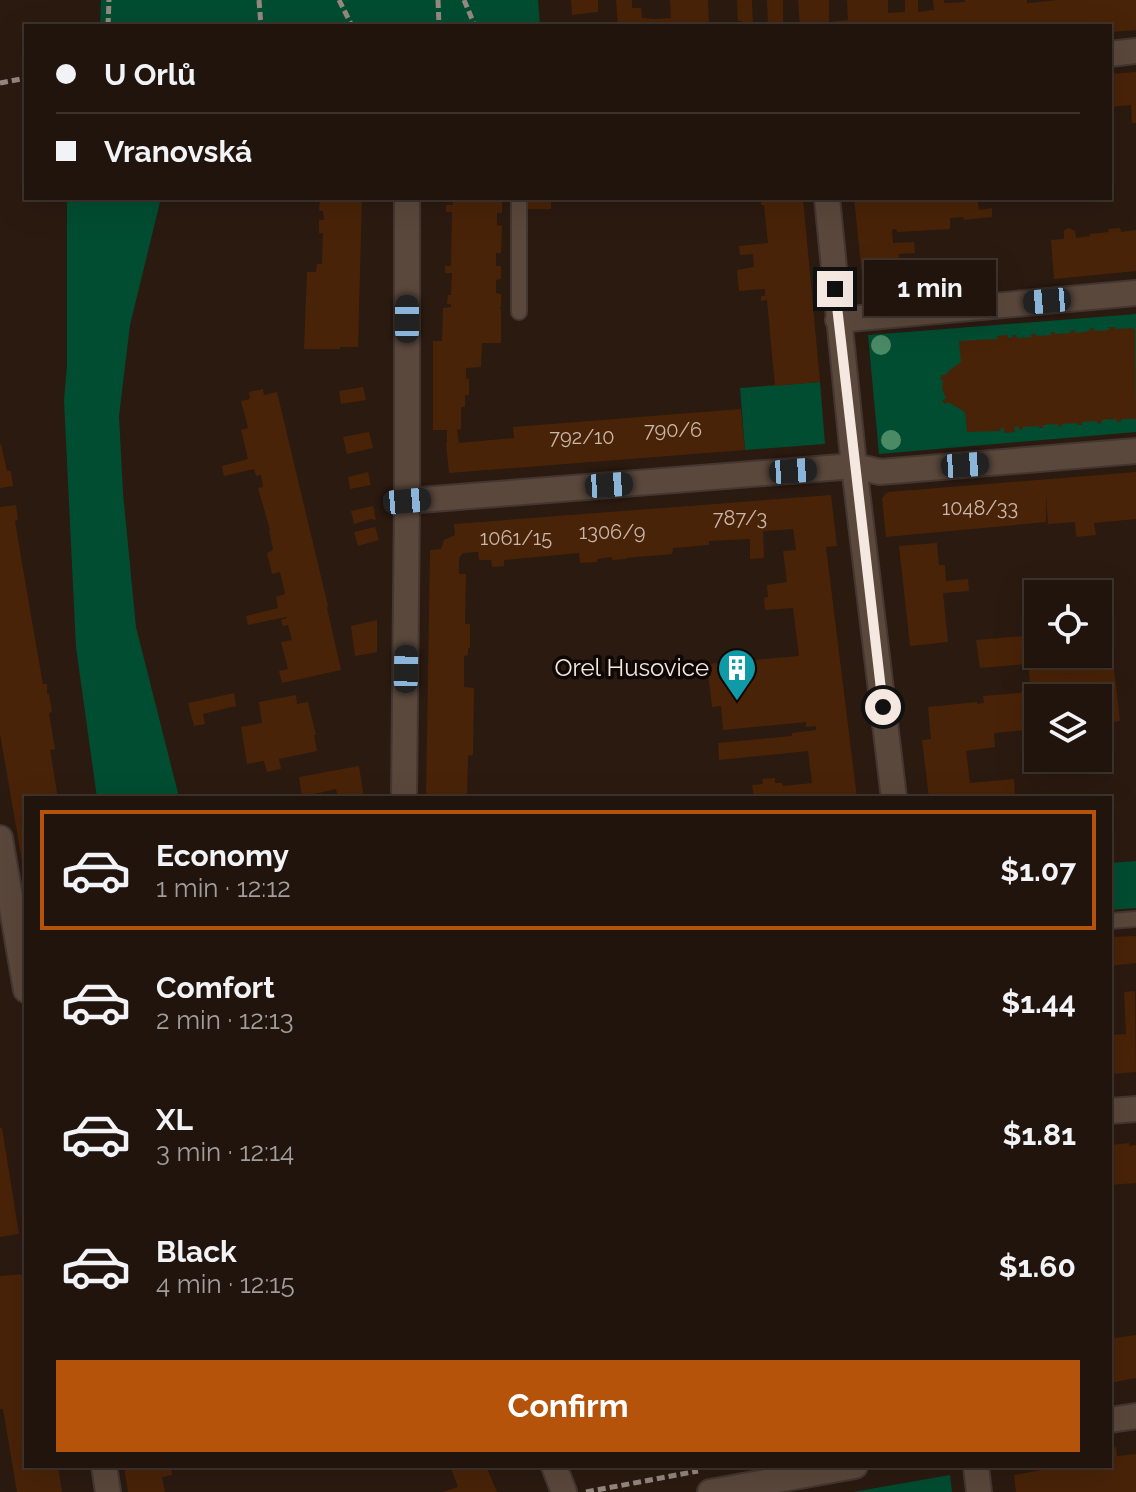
<!DOCTYPE html>
<html lang="en">
<head>
<meta charset="utf-8">
<style>
	body { margin:0; font-family:Raleway,sans-serif; background:#2d211a; color:#f1f3f6; height:100vh; display:flex; flex-direction:column; font-size:30px; white-space:nowrap }
	* { box-sizing:border-box; margin:0 }
	p { font-size:26px; color:#a29e9d }
	.icon { flex:none; width:44px; height:44px; fill:none; stroke:currentColor; stroke-width:2; stroke-linecap:round; stroke-linejoin:round }
	.map { position:relative; flex:1; overflow:hidden }
	.panel { position:absolute; left:24px; top:796px; width:1088px; height:672px; display:flex; flex-direction:column; background:#20140c; border-radius:0px; box-shadow:0 8px 32px #0002,0 0 0 2px #3d332d }
	.panel>* { flex:none }
	.guide { position:absolute; left:24px; top:24px; width:1088px; height:176px; border-radius:0px; box-shadow:0 8px 32px #0002,0 0 0 2px #3d332d; display:grid; align-content:center; height:176px; padding:0 32px; background:#20140c }
	.buttons { position:absolute; left:1024px; top:580px; display:grid; gap:16px }
	.buttons a { display:grid; place-items:center; width:88px; height:88px; border-radius:0px; background:#20140c; box-shadow:0 8px 32px #0002,0 0 0 2px #3d332d; font-size:40px }
	.end { position:absolute; width:36px; height:36px; margin:-18px; border:10px solid #f4e8e0; background:#111; box-shadow:0 0 0 4px #111 }
	.from { border-radius:50% }
	.bubble { position:absolute; height:56px; border-radius:0px; background:#20140c; box-shadow:0 8px 32px #0002,0 0 0 2px #3d332d; font-size:26px; font-weight:700; line-height:56px; text-align:center }
	.car { position:absolute; width:24px; height:48px; margin:-24px -12px; border-radius:10px; box-shadow:0 0 6px 2px #0007; background:linear-gradient(#222 24%,#8ab4d8 0 40%,#222 0 76%,#8ab4d8 0 86%,#222 0) }
	.guide b { display:flex; align-items:center; gap:28px; height:76px; font-size:30px }
	.guide b+b { border-top:2px solid #3d332d }
	.guide i { width:20px; height:20px; background:#f1f3f6 }
	ul { padding:14px 0 0; list-style:none }
	li { display:flex; align-items:center; gap:24px; height:120px; margin:0 16px 12px; padding:0 16px; border:4px solid transparent; border-radius:0px }
	li div { flex:1 }
	li b { display:block; font-size:30px }
	li em { font-style:normal; font-weight:700 }
	li.current { border-color:#b45309 }
	li>.icon { width:72px; height:72px; stroke-width:1.5 }
	.button { display:flex; gap:16px; margin-top:auto; padding:16px 32px }
	.button a { flex:1; height:92px; border-radius:0px; background:#b45309; color:#fff; font-size:32px; font-weight:700; line-height:92px; text-align:center }
	.map>svg:first-child { display:block }
</style>
</head>
<body>
<div class="map">
<svg width="1136" height="1492" viewBox="0 0 1136 1492">
	<rect width="100%" height="100%" fill="#2b1a10"/>
	<path fill="#004d32" d="M101 0H538L540 26H100Z
		M67 198H161L130 325 119 416 123 493 136 627 179 797 97 798 76 647 64 400 67 366Z
		M1136 314V432L879 454 868 335Z
		M820 382 825 444 745 450 740 388Z
		M1136 861V908L1110 910V863Z
		M950 1475 952 1492H853Z"/>
	<path fill="#492308" d="M571 0H598V12L572 15Z
		M616 0H632V8H641L642 18 655 19 671 18 670 0H708L709 26H618Z
		M737 0H752L753 26H742V21H738Z
		M767 0H783V26H768Z
		M798 0H829V22L848 20 847 0H888V13L905 12V0H918V12L934 10 933 0H944V3L965 2V0H1027V3L1059 0H1136V30L1110 32V26H800Z
		M1136 72V123H1132L1131 105 1110 107V74Z
		M320 198H362L358 347H340V349H304L307 272H316L317 264H322L323 233H319V220H324L323 211H319Z
		M452 198 502 199V213H497V225L502 226 501 253H496V266H501V279L496 280V293L501 294V307L499 309H501V343H482L481 367 466 368V379H469V395H465V407H461V429L457 430 459 443 514 438 513 427 741 409 745 450 449 473 446 443 447 442V430H433V341H442L443 308 451 307V304H447L448 295H451L452 273H445V266H451L452 212H446V205H453Z
		M528 198H551V209H528Z
		M761 198H803L820 382 775 386 767 300 761 301V296H765V289L739 291 737 270 754 267 753 254 740 255 739 246 768 243 764 205H761Z
		M854 198H897L898 202 950 198H977L979 210 992 208V217L964 220 963 217 950 218V229L897 232 896 229 892 230 893 243 914 242 915 253 899 254 903 291 864 294Z
		M1069 228 1075 231 1076 238 1090 236 1089 234 1109 232 1108 229 1120 228 1121 232 1136 230V271L1054 279 1051 240 1064 239V230Z
		M1109 327H1114L1115 329 1132 328 1135 330 1136 419H1121V422H1117L1116 419 1101 420 1102 423 1097 424V421L1082 422V425H1078L1077 423 1062 424V426L1058 427V424L1043 425V428H1039V426L1023 427V429L1019 430V427H1014L1015 432 1004 433V428H1001L1000 431 967 432 965 412 948 402 945 404 942 401 946 398 942 389 943 380 940 379 942 375H945L951 369 961 362 959 341 992 339 997 340V336L1008 335V338H1012V335H1016L1017 338 1032 337 1031 334H1036V336L1051 335V332H1055V334L1071 333 1070 331 1075 330V333L1090 331 1089 329 1094 328V331L1109 330Z
		M363 387 366 400 341 404 339 391Z
		M263 389 264 395 277 392 328 606 327 608 341 670 282 683 279 671 288 669 281 642 292 640 288 625 283 626 281 620 287 618 286 617 248 625 246 616 278 608 276 597 285 594 280 572 272 574 267 553 273 550 269 530H270L258 488 263 487 261 475 256 476 254 469 224 476 222 466 248 459 241 430 248 428 241 401 250 399 249 392Z
		M369 432 373 448 347 454 343 437Z
		M0 444H1L7 471H11L13 486 0 488Z
		M368 472 371 485 350 489 348 477Z
		M1136 472V519L1094 523 1096 535 1076 537 1075 522 1048 524 1046 495V522L886 537 882 498 888 492Z
		M831 495 837 546 826 547 857 798H754L752 785 763 784 762 779 775 778V783H782L783 786 812 783 808 751 719 760 718 743 792 736V733L816 730V726L806 727V722L723 730 721 706 712 707 707 664 799 656 793 608 765 610 764 598 768 597 767 585 787 582 783 551 796 550 793 529 763 531 764 558 750 559V539L709 541V545L673 548 672 554 626 558V559L612 560V557L597 559V562L580 563 579 553 504 560V566L492 567 491 560H479L478 552 463 553 459 558V574H466L465 624H470V648H468V655L464 656V687L474 688 473 755 468 756 467 798H426L430 550 441 549 444 540 455 535 454 524Z
		M16 505 18 520 15 521 31 616 43 684H47V694H49L52 712 49 713 55 749 50 750 58 798H26V860L22 861 0 734V507Z
		M373 506 376 520 371 519 354 524 351 511Z
		M375 527 379 540 358 546 354 532Z
		M937 543 939 565H945L946 581 968 579 969 591 943 593 948 642 910 646 899 546Z
		M377 620V652L355 656 351 626Z
		M1109 628 1120 721 1098 724V698H1038V729L994 733 995 747 966 751 970 783 1014 779 1015 798H929L922 740 931 739 928 707 977 702V704L984 703 983 696 1031 692 1028 664 980 668 976 640 1038 635V654H1098V629Z
		M234 693 236 706 203 714 205 724 194 726 188 703Z
		M296 695 297 704 308 702 316 735H314L317 751 279 759 281 769 267 772 264 761 247 764 241 727 262 723 259 702Z
		M359 766 364 798H338L336 789 302 797 299 777Z
		M1136 936V963L1110 966V937Z
		M1135 991 1136 1072 1110 1074V1035L1126 1034 1124 992Z
		M0 1128H2L19 1234 0 1237Z
		M1129 1143V1146L1136 1145V1183L1110 1185V1145Z
		M26 1274V1466H58L62 1492H17L3 1409H0V1276Z
		M1114 1335 1115 1338 1136 1335V1378L1110 1383V1336Z
		M1116 1447 1117 1456 1136 1454V1492H1016L1014 1475 1064 1466H1110V1448Z
		M124 1466H171L172 1475 162 1477 165 1492H128Z
		M450 1466H486L497 1492H443L458 1487Z"/>
	<g fill="none" stroke-linecap="round" stroke-linejoin="round">
		<defs>
			<path id="lane" d="M519 312V198
				M1110 921 1136 919"/>
			<path id="street" d="M1110 54 1136 51
				M827 198 854 466 894 798
				M838 320 1136 293
				M407 501 854 466 880 472 1136 451
				M404 798 407 501V198
				M0 838 26 990
				M1110 1111 1136 1109
				M1110 1420 1136 1416
				M104 1466 108 1492
				M554 1466 564 1492
				M976 1466 979 1492
				M710 1492 855 1466"/>
		</defs>
		<use href="#lane" stroke="#443731" stroke-width="18"/>
		<use href="#street" stroke="#443731" stroke-width="28"/>
		<path stroke="#97887f" stroke-width="5" stroke-dasharray="8 4" stroke-linecap="butt" d="M259 0 261 26
			M339 0 352 26
			M438 0 439 26
			M464 0 475 26
			M108 26 109 0
			M0 83 26 78
			M586 1492 698 1471"/>
		<use href="#lane" stroke="#5b483c" stroke-width="14"/>
		<use href="#street" stroke="#5b483c" stroke-width="24"/>
	</g>
	<g fill="#4a8a65">
		<circle cx="881" cy="345" r="10"/>
		<circle cx="891" cy="440" r="10"/>
	</g>
	<g fill="none" stroke-linecap="round" stroke-linejoin="round">
		<path stroke="#f4e8e0" stroke-width="10" d="M835 289 883 707"/>
	</g>
	<defs>
		<symbol id="building-pin" viewBox="-11 -11 22 30"><path d="M0 17L-7.5 6A9.5 9.5 0 1 1 7.5 6Z" fill="#0f9aa8" stroke="#0e0704"/><path d="M-4-6H4V6H1V3H-1V6H-4ZM-2.5-4.3h1.7v1.8h-1.7ZM.8-4.3h1.7v1.8H.8ZM-2.5-1h1.7V.8h-1.7ZM.8-1h1.7V.8H.8Z" fill="#fff"/></symbol>
	</defs>
	<g fill-rule="evenodd">
		<use href="#building-pin" x="715" y="646" width="44" height="60"/>
	</g>
	<g text-anchor="middle" stroke-width="7" stroke-linejoin="round" paint-order="stroke">
		<g font-size="20" fill="#c9b7aa">
			<text x="673" y="437">790/6</text>
			<text x="582" y="444">792/10</text>
			<text x="980" y="515">1048/33</text>
			<text x="740" y="525">787/3</text>
			<text x="612" y="539">1306/9</text>
			<text x="516" y="545">1061/15</text>
		</g>
		<g font-size="24" fill="#f4e8e0" stroke="#0e0704" text-anchor="end">
			<text x="709" y="676">Orel Husovice</text>
		</g>
	</g>
</svg>
<div class="buttons">
<a><svg class="icon" aria-label="locate" viewBox="0 0 24 24"><circle cx="12" cy="12" r="6"/><path d="M12 2v4M12 18v4M2 12h4M18 12h4"/></svg></a>
<a><svg class="icon" aria-label="layers" viewBox="0 0 24 24"><path d="M12 4l9 5-9 5-9-5zM3 14l9 5 9-5"/></svg></a>
</div>
<i class="end from" style="left:883px;top:707px"></i>
<i class="end" style="left:835px;top:289px"></i>
<div class="bubble" style="left:864px;top:260px;width:132px">1 min</div>
<i class="car" style="left:1047px;top:301px;rotate:265deg"></i>
<i class="car" style="left:407px;top:319px;rotate:0deg"></i>
<i class="car" style="left:965px;top:465px;rotate:86deg"></i>
<i class="car" style="left:793px;top:471px;rotate:86deg"></i>
<i class="car" style="left:609px;top:485px;rotate:86deg"></i>
<i class="car" style="left:407px;top:501px;rotate:85deg"></i>
<i class="car" style="left:406px;top:669px;rotate:1deg"></i>
<div class="guide">
<b><i class="from"></i>U Orlů</b>
<b><i></i>Vranovská</b>
</div>
<section class="panel">
<ul>
<li class="current"><svg class="icon" aria-label="car" viewBox="0 0 24 24"><path d="M5 17H2v-5l4-1 3-4h7l3 4 3 1v5h-3M9 17h6M6 11h13"/><circle cx="7" cy="17" r="2"/><circle cx="17" cy="17" r="2"/></svg><div><b>Economy</b><p>1 min · 12:12</p></div><em>$1.07</em></li>
<li><svg class="icon" aria-label="car" viewBox="0 0 24 24"><path d="M5 17H2v-5l4-1 3-4h7l3 4 3 1v5h-3M9 17h6M6 11h13"/><circle cx="7" cy="17" r="2"/><circle cx="17" cy="17" r="2"/></svg><div><b>Comfort</b><p>2 min · 12:13</p></div><em>$1.44</em></li>
<li><svg class="icon" aria-label="car" viewBox="0 0 24 24"><path d="M5 17H2v-5l4-1 3-4h7l3 4 3 1v5h-3M9 17h6M6 11h13"/><circle cx="7" cy="17" r="2"/><circle cx="17" cy="17" r="2"/></svg><div><b>XL</b><p>3 min · 12:14</p></div><em>$1.81</em></li>
<li><svg class="icon" aria-label="car" viewBox="0 0 24 24"><path d="M5 17H2v-5l4-1 3-4h7l3 4 3 1v5h-3M9 17h6M6 11h13"/><circle cx="7" cy="17" r="2"/><circle cx="17" cy="17" r="2"/></svg><div><b>Black</b><p>4 min · 12:15</p></div><em>$1.60</em></li>
</ul>
<div class="button"><a>Confirm</a></div>
</section>
</div>
</body>
</html>
